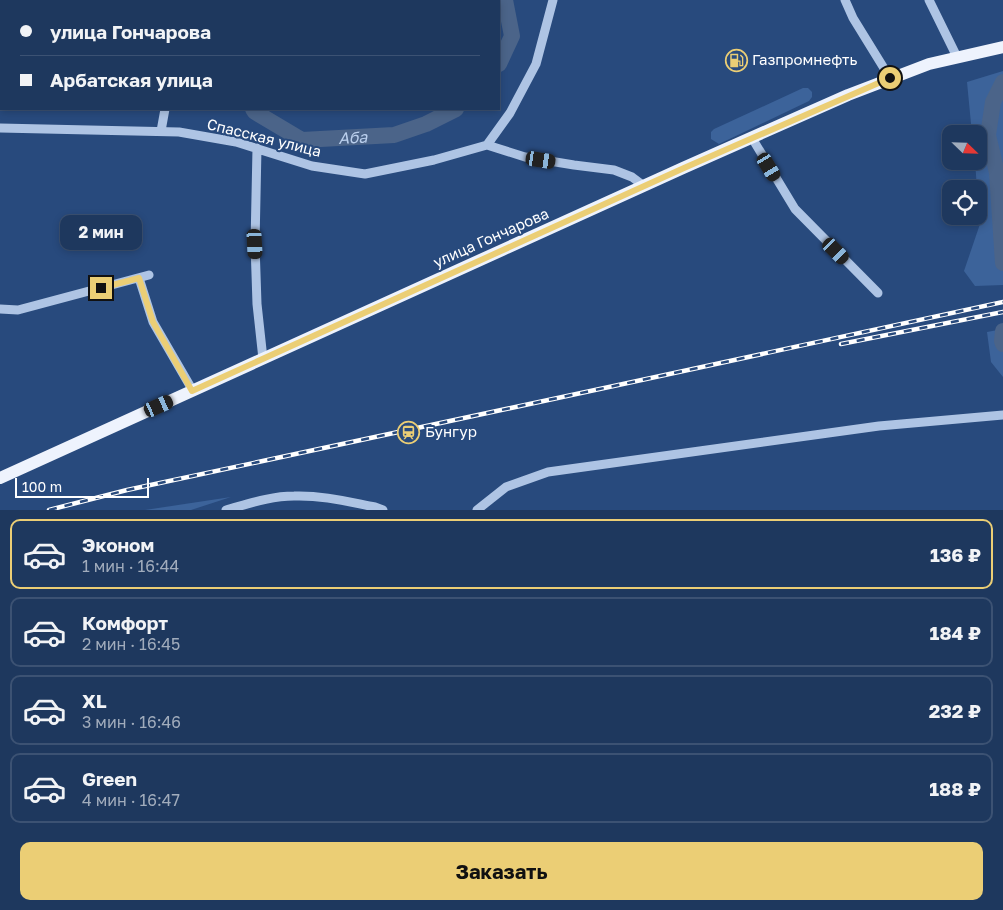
<!DOCTYPE html>
<html lang="ru">
<head>
<meta charset="utf-8">
<style>
	body { margin:0; font-family:"Golos Text",sans-serif; background:#2b4367; color:#f1f3f6; height:100vh; display:flex; flex-direction:column; font-size:19px; white-space:nowrap }
	* { box-sizing:border-box; margin:0 }
	p { font-size:16px; color:#a1acbc }
	.icon { flex:none; width:28px; height:28px; fill:none; stroke:currentColor; stroke-width:2; stroke-linecap:round; stroke-linejoin:round }
	.map { position:relative; height:510px; overflow:hidden }
	.sheet { display:flex; flex-direction:column; background:#1e385e; flex:1 }
	.sheet>* { flex:none }
	.guide { position:absolute; left:0px; top:0px; width:500px; height:110px; box-shadow:0 2px 8px #0003,0 0 0 1px #3c5273; display:grid; align-content:center; height:110px; padding:0 20px; background:#1e385e }
	.needle { width:32px; rotate:113deg }
	.controls { position:absolute; left:942px; top:125px; display:grid; gap:10px }
	.controls a { display:grid; place-items:center; width:45px; height:45px; border-radius:10px; background:#1e385e; box-shadow:0 2px 8px #0003,0 0 0 1px #3c5273; font-size:25px }
	.scale { position:absolute; left:15px; bottom:12px; width:134px; box-sizing:border-box; padding-left:5px; border:2px solid #fff; border-top:0; font-size:14px; line-height:18px; white-space:nowrap; color:#fff; -webkit-text-stroke:4px #284a7d; paint-order:stroke }
	.end { position:absolute; width:22px; height:22px; margin:-11px; border:6px solid #ebce75; background:#111; box-shadow:0 0 0 2px #111 }
	.from { border-radius:50% }
	.bubble { position:absolute; height:35px; border-radius:10px; background:#1e385e; box-shadow:0 2px 8px #0003,0 0 0 1px #3c5273; font-size:16px; font-weight:700; line-height:35px; text-align:center }
	.car { position:absolute; width:15px; height:30px; margin:-15px -8px; border-radius:6px; box-shadow:0 0 4px 1px #0007; background:linear-gradient(#222 24%,#8ab4d8 0 40%,#222 0 76%,#8ab4d8 0 86%,#222 0) }
	.guide b { display:flex; align-items:center; gap:18px; height:48px; font-size:19px }
	.guide b+b { border-top:1px solid #3c5273 }
	.guide i { width:12px; height:12px; background:#f1f3f6 }
	ul { padding:9px 0 0; list-style:none }
	li { display:flex; align-items:center; gap:15px; height:70px; margin:0 10px 8px; padding:0 10px; border:2px solid #3c5273; border-radius:10px }
	li div { flex:1 }
	li b { display:block; font-size:19px }
	li em { font-style:normal; font-weight:700 }
	li.on { border-color:#ebce75 }
	li>.icon { width:45px; height:45px; stroke-width:1.5 }
	.primary-button { display:flex; gap:10px; margin-top:auto; padding:10px 20px }
	.primary-button a { flex:1; height:58px; border-radius:10px; background:#ebce75; color:#111; font-size:20px; font-weight:700; line-height:58px; text-align:center }
	.map>svg:first-child { display:block }
</style>
</head>
<body>
<div class="map">
<svg width="1003" height="510" viewBox="0 0 1003 510">
	<rect width="100%" height="100%" fill="#284a7d"/>
	<path fill="#3c639a" d="M1003 71V234L997 236 1003 254V285L975 286 964 271 981 221 979 189H977L975 161H979V134H972L967 82Z
		M803 88H808L812 92V97L809 101 719 144 711 139V132L714 129Z
		M1003 329V377L991 362 987 332Z
		M231 497 191 510H145Z"/>
	<g fill="none" stroke-linecap="round" stroke-linejoin="round">
		<g stroke="#4b6489" stroke-width="16">
			<path d="M185 0V1"/>
			<path d="M499 64 512 36 505 0"/>
			<path d="M1003 82 993 102 988 135 997 173 1003 263"/>
			<path id="s1" d="M253 109 255 112 302 140 394 135 426 124 456 109"/>
			<path d="M1003 331 1002 341 1003 344"/>
		</g>
		<path stroke="#aec4e4" stroke-width="9" d="M160 0V1
			M845 0 853 18 890 78
			M929 0 957 57
			M330 1V0
			M397 1V0
			M460 1 461 0
			M0 128 179 132 236 142 312 166 365 174 434 160 487 145 525 157 574 165 614 170 632 177 644 186
			M161 131 165 109
			M752 138 795 209 878 293
			M487 145 510 113 536 64 553 0
			M257 148 255 244 257 304 263 359
			M139 278 153 322 193 391
			M0 309 18 310 149 275
			M226 510C248 504 271 496 294 496 322 495 349 502 375 507L383 510
			M477 510 506 487 548 472 879 426 1003 415"/>
		<path stroke="#eef3fd" stroke-width="12" d="M0 478 683 168 848 95 929 64 1003 47"/>
		<defs>
			<path id="rail" d="M841 344 1003 312
				M49 510 127 490 623 384 1003 302"/>
		</defs>
		<use href="#rail" stroke="#fff" stroke-width="4.5"/>
		<use href="#rail" stroke="#284a7d" stroke-width="2.5" stroke-dasharray="8" stroke-linecap="butt"/>
	</g>
	<g fill="none" stroke-linecap="round" stroke-linejoin="round">
		<path stroke="#ebce75" stroke-width="6" d="M101 288 139 278 153 322 192 391 684 168 890 78"/>
	</g>
	<defs>
		<symbol id="fuel-ring" viewBox="-11 -11 22 22"><circle r="9.5" fill="#284a7d" stroke="#ebce75" stroke-width="1.5"/><path d="M-5.5-6h7V0h2V4h1.3V-2.5L3-4.5l.8-.8L6-3V5H2.5V1h-1V6h-7ZM-4.2-4.7v3.2H.2V-4.7Z" fill="#ebce75"/></symbol>
		<symbol id="station-ring" viewBox="-11 -11 22 22"><circle r="9.5" fill="#284a7d" stroke="#ebce75" stroke-width="1.5"/><path d="M-3-6H3Q5-6 5-4V2Q5 4 3 4L4.5 6H3L1.5 4h-3L-3 6H-4.5L-3 4Q-5 4-5 2V-4Q-5-6-3-6ZM-3.5-4v3h7v-3ZM-3.5 1v1.5H-2V1ZM2 1v1.5H3.5V1Z" fill="#ebce75"/></symbol>
	</defs>
	<g fill-rule="evenodd">
		<use href="#fuel-ring" x="724" y="48" width="25" height="25"/>
		<use href="#station-ring" x="396" y="420" width="25" height="25"/>
	</g>
	<g text-anchor="middle" stroke-width="4" stroke-linejoin="round" paint-order="stroke">
		<g font-size="15" fill="#fff" stroke="#284a7d" text-anchor="start">
			<text x="752" y="65">Газпромнефть</text>
			<text x="425" y="437">Бунгур</text>
		</g>
		<g font-size="15" fill="#fff" stroke="#284a7d">
			<text transform="translate(264 138) rotate(14)" y="5">Спасская улица</text>
			<text transform="translate(491 238) rotate(-24)" y="5">улица Гончарова</text>
		</g>
		<g font-size="16" font-style="italic" fill="#b9ceec" stroke="#284a7d">
			<text dy="6" stroke="none"><textPath href="#s1" startOffset="109">Аба</textPath></text>
		</g>
	</g>
</svg>
<div class="controls">
<a><svg class="needle" viewBox="-14 -14 28 28"><path d="M0-13l5 13h-10z" fill="#e53935"/><path d="M0 13l5-13h-10z" fill="#a1acbc"/></svg></a>
<a><svg class="icon" aria-label="locate" viewBox="0 0 24 24"><circle cx="12" cy="12" r="6"/><path d="M12 2v4M12 18v4M2 12h4M18 12h4"/></svg></a>
</div>
<div class="scale">100 m</div>
<i class="end from" style="left:890px;top:78px"></i>
<i class="end" style="left:101px;top:288px"></i>
<div class="bubble" style="left:60px;top:215px;width:82px">2 мин</div>
<i class="car" style="left:541px;top:160px;rotate:99deg"></i>
<i class="car" style="left:769px;top:167px;rotate:149deg"></i>
<i class="car" style="left:255px;top:244px;rotate:177deg"></i>
<i class="car" style="left:836px;top:251px;rotate:135deg"></i>
<i class="car" style="left:159px;top:406px;rotate:66deg"></i>
<div class="guide">
<b><i class="from"></i>улица Гончарова</b>
<b><i></i>Арбатская улица</b>
</div>
</div>
<section class="sheet">
<ul>
<li class="on"><svg class="icon" aria-label="car" viewBox="0 0 24 24"><path d="M5 17H2v-5l4-1 3-4h7l3 4 3 1v5h-3M9 17h6M6 11h13"/><circle cx="7" cy="17" r="2"/><circle cx="17" cy="17" r="2"/></svg><div><b>Эконом</b><p>1 мин · 16:44</p></div><em>136 ₽</em></li>
<li><svg class="icon" aria-label="car" viewBox="0 0 24 24"><path d="M5 17H2v-5l4-1 3-4h7l3 4 3 1v5h-3M9 17h6M6 11h13"/><circle cx="7" cy="17" r="2"/><circle cx="17" cy="17" r="2"/></svg><div><b>Комфорт</b><p>2 мин · 16:45</p></div><em>184 ₽</em></li>
<li><svg class="icon" aria-label="car" viewBox="0 0 24 24"><path d="M5 17H2v-5l4-1 3-4h7l3 4 3 1v5h-3M9 17h6M6 11h13"/><circle cx="7" cy="17" r="2"/><circle cx="17" cy="17" r="2"/></svg><div><b>XL</b><p>3 мин · 16:46</p></div><em>232 ₽</em></li>
<li><svg class="icon" aria-label="car" viewBox="0 0 24 24"><path d="M5 17H2v-5l4-1 3-4h7l3 4 3 1v5h-3M9 17h6M6 11h13"/><circle cx="7" cy="17" r="2"/><circle cx="17" cy="17" r="2"/></svg><div><b>Green</b><p>4 мин · 16:47</p></div><em>188 ₽</em></li>
</ul>
<div class="primary-button"><a>Заказать</a></div>
</section>
</body>
</html>
